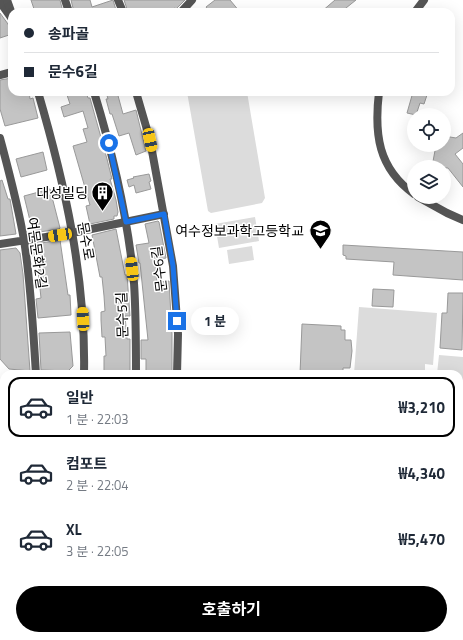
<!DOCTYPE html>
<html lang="ko">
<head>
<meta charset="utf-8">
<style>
	body { margin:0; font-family:"Titillium Web","Noto Sans KR",sans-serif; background:#f6f6f7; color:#1f2937; height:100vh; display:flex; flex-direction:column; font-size:15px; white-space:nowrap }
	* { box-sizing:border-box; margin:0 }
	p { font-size:13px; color:#747a83 }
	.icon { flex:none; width:22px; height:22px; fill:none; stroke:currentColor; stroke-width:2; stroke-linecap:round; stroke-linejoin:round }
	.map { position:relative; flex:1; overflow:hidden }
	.sheet { position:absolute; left:0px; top:370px; width:463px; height:270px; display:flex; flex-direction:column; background:#fff; border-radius:12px 12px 0 0; box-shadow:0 4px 16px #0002 }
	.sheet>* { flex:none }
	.guide { position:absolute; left:8px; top:8px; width:447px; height:88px; border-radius:12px; box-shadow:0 4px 16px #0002; display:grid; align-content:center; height:88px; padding:0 16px; background:#fff }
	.controls { position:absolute; left:407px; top:108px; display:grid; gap:8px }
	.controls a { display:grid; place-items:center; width:44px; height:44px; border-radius:50%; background:#fff; box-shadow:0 4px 16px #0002; font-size:20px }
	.end { position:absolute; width:18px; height:18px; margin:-9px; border:5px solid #1a73e8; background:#fff; box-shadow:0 0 0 2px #fff }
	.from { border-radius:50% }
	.bubble { position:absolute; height:28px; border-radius:14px; background:#fff; box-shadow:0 4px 16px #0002; font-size:13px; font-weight:700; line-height:28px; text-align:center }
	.car { position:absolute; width:12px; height:24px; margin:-12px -6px; border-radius:5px; box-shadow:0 0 3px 1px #0007; background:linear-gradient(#f5c518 24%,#345 0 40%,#f5c518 0 76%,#345 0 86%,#f5c518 0) }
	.guide b { display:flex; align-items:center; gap:14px; height:38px; font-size:15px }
	.guide b+b { border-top:1px solid #e0e1e3 }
	.guide i { width:10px; height:10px; background:#1f2937 }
	ul { padding:7px 0 0; list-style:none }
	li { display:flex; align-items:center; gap:12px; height:60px; margin:0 8px 6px; padding:0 8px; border:2px solid transparent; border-radius:12px }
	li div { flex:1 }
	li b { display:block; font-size:15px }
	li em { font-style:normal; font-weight:700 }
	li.current { border-color:#000 }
	li>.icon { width:36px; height:36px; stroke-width:1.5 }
	.primary-button { display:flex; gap:8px; margin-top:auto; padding:8px 16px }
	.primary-button a { flex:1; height:46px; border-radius:24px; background:#000; color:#fff; font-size:16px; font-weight:700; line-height:46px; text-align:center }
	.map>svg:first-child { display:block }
</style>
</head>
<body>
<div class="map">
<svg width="463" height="640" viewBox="0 0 463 640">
	<rect width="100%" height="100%" fill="#fff"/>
	<path fill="#dcdcdc" d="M187 92H247L265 198 262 203 211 213 208 211Z
		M255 217 259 241 219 248 215 224Z
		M252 246 254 260 229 264 227 250Z
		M359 307 437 313 433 365 425 364V374H354Z
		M439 355 463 357V404L459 403V374H437Z
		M0 531 4 532V594L0 593Z
		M64 636H113L112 640H63Z"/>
	<path fill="#c4c4c4" stroke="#999" d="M31 0H60L63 12H35Z
		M71 0H90L92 7 113 0 116 10 109 12H74Z
		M124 0H185L176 9 175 8 167 12H128Z
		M215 0H230L240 12H210L206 7Z
		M335 0H356L341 12H321Z
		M0 13 8 24 12 34 0 38Z
		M12 78V92H29L30 99 33 98 38 118 5 126 0 109V80Z
		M66 92H86L88 98H90L107 159 112 179H110L116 200 118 212 117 216H114V219L90 224 86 206 90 205 73 146 87 142 83 129 88 128 83 111 64 117 61 107 70 104Z
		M106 92H117L123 114 136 110 146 151 136 155 129 133 119 136 112 114H110L106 99H108Z
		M413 92H428L424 104 420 103 416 115 407 113Z
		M463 133V148L455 154 463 164V187L448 168 432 167 436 145H444V136L456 138Z
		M43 152 47 170 21 177 16 159Z
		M149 174 151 181 149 182 151 189 136 193 134 185 129 187 127 180 134 178 133 177Z
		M2 180 8 199H10L16 234 0 236V181Z
		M50 189 60 228 59 229 33 233 24 196Z
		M158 221 159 222 166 258 155 260 157 282 169 281 172 334V374H146V359H141V340H148L140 263H139L136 245 149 243 145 224Z
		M116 229 125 275H127L130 316H125L127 339H130V374H104V356H106L105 337H102L101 320V312L105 311 104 296 102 277H100L92 235Z
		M60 240 68 295H70L71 315 38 318 36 299 41 298 38 270 44 269 41 254 32 256 31 249 35 244Z
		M343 245 463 252V280L393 275 394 262 346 259V256L343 255Z
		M16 248 20 253 23 274 30 371 9 369 0 359V250Z
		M373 289 394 290 393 307 372 306Z
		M448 293H463L462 350 440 348 442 313H447Z
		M302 324 341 326V330H345V340H351L352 351 350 368H343V374H300Z
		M70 332 73 366 68 371 41 370 39 333Z"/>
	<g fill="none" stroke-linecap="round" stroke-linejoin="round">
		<path stroke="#555" stroke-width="8" d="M65 0 69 12
			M118 0 123 12
			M0 2 12 19
			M181 12 192 0
			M415 12 424 0
			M0 75 12 72
			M94 92C113 154 128 218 134 283 136 313 136 344 136 374
			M136 92 150 140 173 266 178 334 177 374
			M379 92C374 134 378 168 414 194
			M0 138C9 172 18 205 24 240 31 284 33 329 36 374
			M418 197 447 213 463 220
			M0 244 72 233 164 214
			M459 422 463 423
			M459 554 463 551
			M0 601 2 596
			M459 633 463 634
			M429 636 444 637 449 636
			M0 639 4 640"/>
		<path stroke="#555" stroke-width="8" d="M7 0 12 14
			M38 92C65 184 86 278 84 374
			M0 388H4
			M40 640 42 636"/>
	</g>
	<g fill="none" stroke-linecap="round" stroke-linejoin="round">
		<path stroke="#1a73e8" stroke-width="5" d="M109 143 126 222 164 214 173 266 177 321"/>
	</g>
	<defs>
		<symbol id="building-pin" viewBox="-11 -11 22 30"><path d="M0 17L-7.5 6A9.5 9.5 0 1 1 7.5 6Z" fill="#000" stroke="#fff"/><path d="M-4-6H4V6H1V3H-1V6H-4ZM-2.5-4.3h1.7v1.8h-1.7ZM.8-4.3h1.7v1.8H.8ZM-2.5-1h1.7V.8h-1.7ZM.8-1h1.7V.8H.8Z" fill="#fff"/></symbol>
		<symbol id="school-pin" viewBox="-11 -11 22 30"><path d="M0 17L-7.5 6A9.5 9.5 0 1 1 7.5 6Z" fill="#000" stroke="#fff"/><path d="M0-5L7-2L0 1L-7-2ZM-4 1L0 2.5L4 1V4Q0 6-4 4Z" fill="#fff"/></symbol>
	</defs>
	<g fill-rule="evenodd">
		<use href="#building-pin" x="90" y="180" width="25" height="34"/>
		<use href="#school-pin" x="308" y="218" width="25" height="34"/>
	</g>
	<g text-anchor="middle" stroke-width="3" stroke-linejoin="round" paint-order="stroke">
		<g font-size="14" fill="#000" stroke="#fff" text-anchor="end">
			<text x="88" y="198">대성빌딩</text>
			<text x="304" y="236">여수정보과학고등학교</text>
		</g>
		<g font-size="14" fill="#000" stroke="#fff">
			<text transform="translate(86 241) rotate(80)" y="5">문수로</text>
			<text transform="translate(37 253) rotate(82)" y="5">여문문화2길</text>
			<text transform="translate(159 269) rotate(-97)" y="5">문수6길</text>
			<text transform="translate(122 315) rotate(-92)" y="5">문수5길</text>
		</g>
	</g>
</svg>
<div class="controls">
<a><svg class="icon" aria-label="locate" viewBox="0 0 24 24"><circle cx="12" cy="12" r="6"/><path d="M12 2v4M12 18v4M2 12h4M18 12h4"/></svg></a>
<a><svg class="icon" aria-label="layers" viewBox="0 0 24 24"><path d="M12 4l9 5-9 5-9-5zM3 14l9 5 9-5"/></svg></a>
</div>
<i class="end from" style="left:109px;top:143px"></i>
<i class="end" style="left:177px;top:321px"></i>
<div class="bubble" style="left:191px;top:307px;width:48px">1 분</div>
<i class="car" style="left:150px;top:140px;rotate:168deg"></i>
<i class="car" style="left:60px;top:235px;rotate:261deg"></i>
<i class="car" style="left:132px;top:269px;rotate:353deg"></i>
<i class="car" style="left:83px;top:319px;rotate:357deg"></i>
<div class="guide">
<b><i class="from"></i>송파골</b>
<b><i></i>문수6길</b>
</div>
<section class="sheet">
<ul>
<li class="current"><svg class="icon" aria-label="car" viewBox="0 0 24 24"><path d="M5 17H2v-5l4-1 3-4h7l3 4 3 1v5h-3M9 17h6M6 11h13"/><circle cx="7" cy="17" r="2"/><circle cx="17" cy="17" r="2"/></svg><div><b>일반</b><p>1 분 · 22:03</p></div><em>₩3,210</em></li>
<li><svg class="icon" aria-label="car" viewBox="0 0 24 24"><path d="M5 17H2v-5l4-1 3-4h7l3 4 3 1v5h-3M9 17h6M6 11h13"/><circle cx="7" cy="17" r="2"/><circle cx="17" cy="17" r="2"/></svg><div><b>컴포트</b><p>2 분 · 22:04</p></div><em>₩4,340</em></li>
<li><svg class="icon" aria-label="car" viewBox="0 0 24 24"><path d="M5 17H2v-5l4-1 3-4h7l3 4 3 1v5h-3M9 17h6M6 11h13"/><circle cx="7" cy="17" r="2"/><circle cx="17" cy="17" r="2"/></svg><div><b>XL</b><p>3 분 · 22:05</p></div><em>₩5,470</em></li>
</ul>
<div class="primary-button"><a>호출하기</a></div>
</section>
</div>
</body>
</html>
